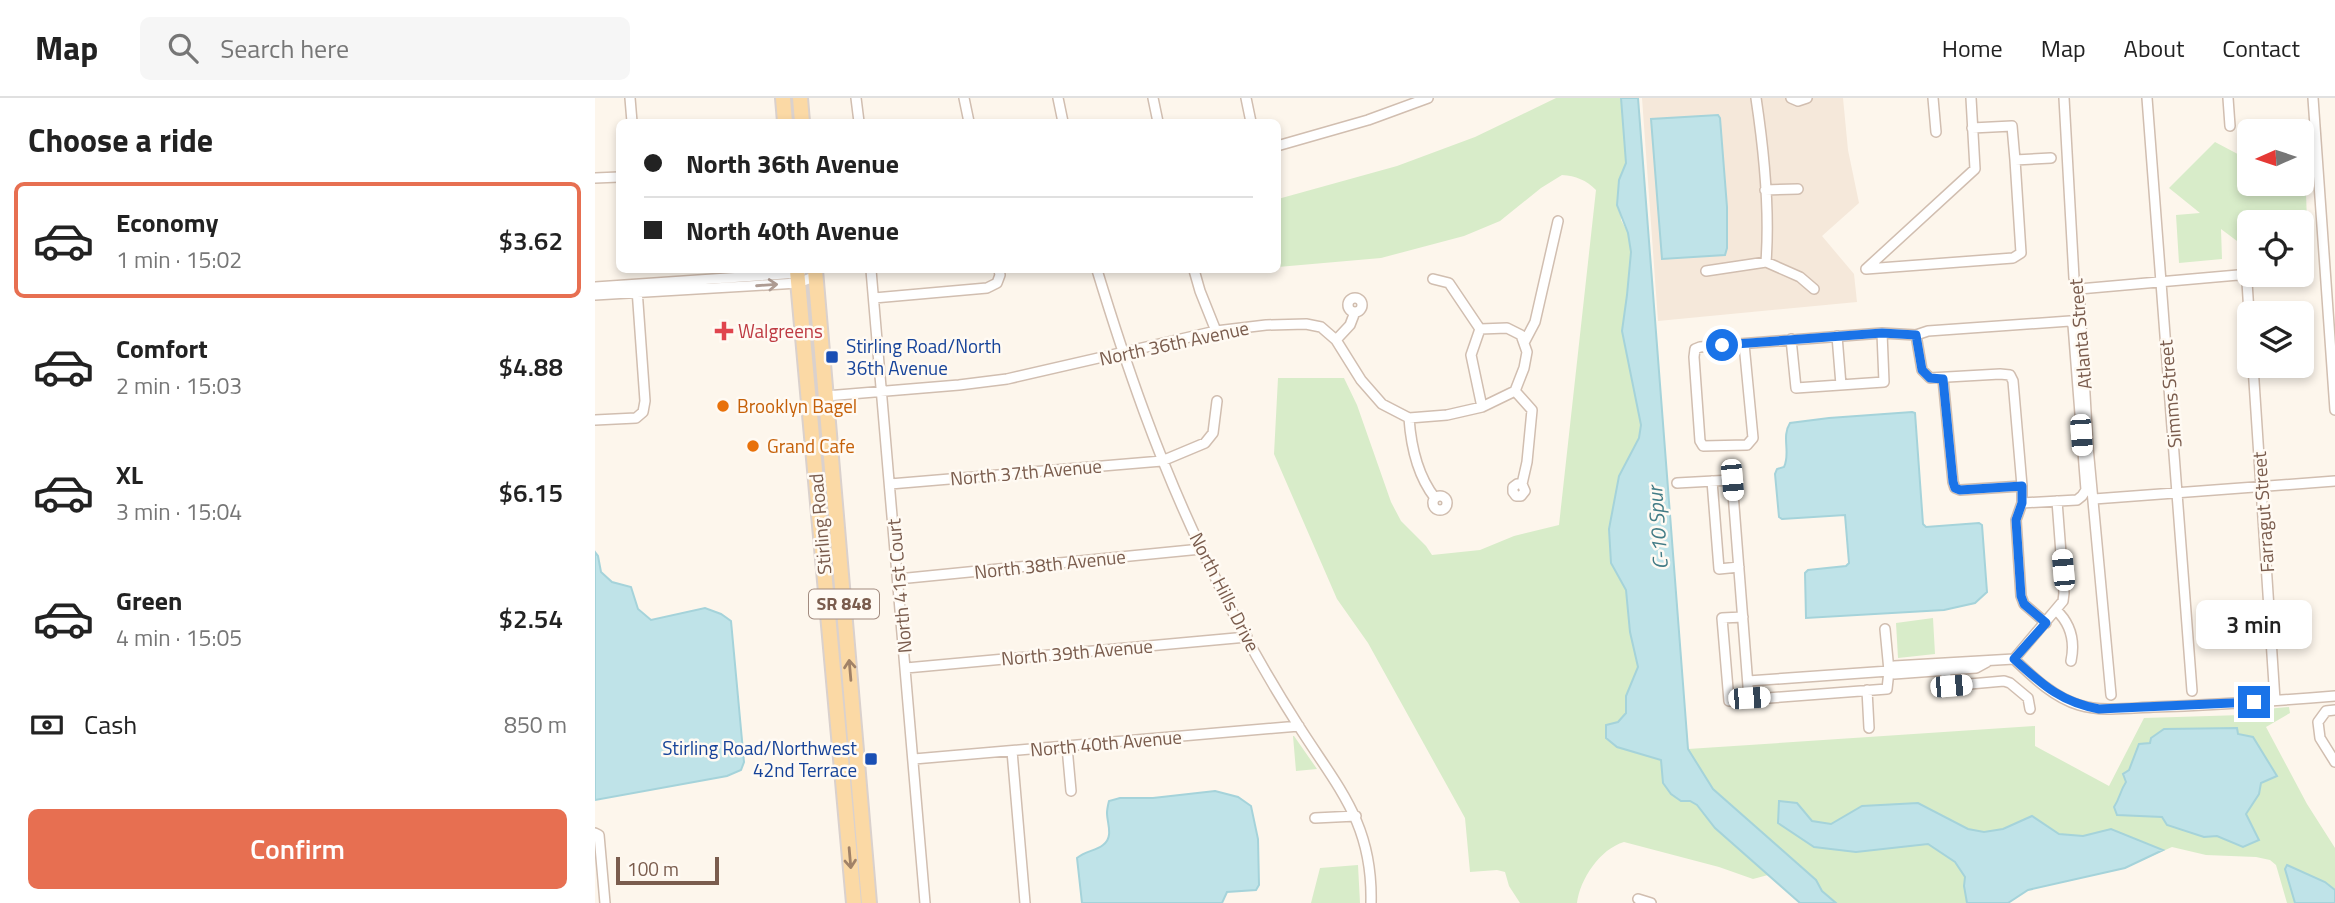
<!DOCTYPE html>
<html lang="en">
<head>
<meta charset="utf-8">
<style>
	body { margin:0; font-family:"Titillium Web",sans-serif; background:#f6f6f6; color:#222; height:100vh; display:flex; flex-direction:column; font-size:26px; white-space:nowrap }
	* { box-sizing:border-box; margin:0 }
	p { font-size:23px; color:#767676 }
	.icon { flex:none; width:38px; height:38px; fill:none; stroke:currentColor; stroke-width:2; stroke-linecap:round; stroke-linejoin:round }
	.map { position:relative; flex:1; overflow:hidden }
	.sheet { display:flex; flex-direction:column; background:#fff; width:595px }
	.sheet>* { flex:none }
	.guide { position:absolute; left:21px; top:21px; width:665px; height:154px; border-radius:10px; box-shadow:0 4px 10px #0003; display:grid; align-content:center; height:154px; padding:0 28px; background:#fff }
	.needle { width:46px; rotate:267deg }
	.tools { position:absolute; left:1642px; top:21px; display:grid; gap:14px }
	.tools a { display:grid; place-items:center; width:77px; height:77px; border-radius:10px; background:#fff; box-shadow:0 4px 10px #0003; font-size:35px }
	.scale { position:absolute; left:21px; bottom:18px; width:103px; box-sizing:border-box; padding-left:7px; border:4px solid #7a5c4d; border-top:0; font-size:19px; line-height:24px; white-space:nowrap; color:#7a5c4d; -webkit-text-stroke:5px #fffaf3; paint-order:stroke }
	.end { position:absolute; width:32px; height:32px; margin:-16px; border:9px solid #1a73e8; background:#fff; box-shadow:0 0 0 4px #fff }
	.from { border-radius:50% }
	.bubble { position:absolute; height:49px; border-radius:10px; background:#fff; box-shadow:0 4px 10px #0003; font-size:23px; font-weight:600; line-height:49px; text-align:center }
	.car { position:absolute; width:21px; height:42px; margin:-21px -10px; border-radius:9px; box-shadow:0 0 5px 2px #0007; background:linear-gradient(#fff 24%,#345 0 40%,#fff 0 76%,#345 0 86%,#fff 0) }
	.guide b { display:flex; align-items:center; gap:24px; height:66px; font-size:26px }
	.guide b+b { border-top:2px solid #e0e0e0 }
	.guide i { width:18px; height:18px; background:#222 }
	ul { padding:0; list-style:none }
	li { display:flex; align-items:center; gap:21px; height:116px; margin:0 14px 10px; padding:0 14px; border:4px solid transparent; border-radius:10px }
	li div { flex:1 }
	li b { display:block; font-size:26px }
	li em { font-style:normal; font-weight:600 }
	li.active { border-color:#e76f51 }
	li>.icon { width:63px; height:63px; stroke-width:1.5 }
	h2 { padding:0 28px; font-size:32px; line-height:84px }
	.pay { display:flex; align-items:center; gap:18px; height:77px; padding:0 28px; font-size:26px }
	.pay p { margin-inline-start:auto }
	.button { display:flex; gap:14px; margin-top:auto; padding:14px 28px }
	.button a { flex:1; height:80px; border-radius:10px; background:#e76f51; color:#fff; font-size:28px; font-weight:600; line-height:80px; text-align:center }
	header { display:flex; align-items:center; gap:42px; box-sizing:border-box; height:98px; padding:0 35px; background:#fff; border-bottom:2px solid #e0e0e0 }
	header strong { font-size:33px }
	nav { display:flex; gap:38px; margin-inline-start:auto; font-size:24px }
	.search { width:490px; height:63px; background:#f6f6f6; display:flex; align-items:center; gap:18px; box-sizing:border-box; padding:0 24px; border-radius:10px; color:#767676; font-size:26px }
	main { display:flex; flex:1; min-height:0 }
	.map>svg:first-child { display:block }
</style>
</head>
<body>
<header>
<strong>Map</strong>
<div class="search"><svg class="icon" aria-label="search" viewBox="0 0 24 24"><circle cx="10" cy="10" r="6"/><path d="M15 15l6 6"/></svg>Search here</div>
<nav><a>Home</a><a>Map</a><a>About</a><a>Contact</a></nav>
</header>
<main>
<section class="sheet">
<h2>Choose a ride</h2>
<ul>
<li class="active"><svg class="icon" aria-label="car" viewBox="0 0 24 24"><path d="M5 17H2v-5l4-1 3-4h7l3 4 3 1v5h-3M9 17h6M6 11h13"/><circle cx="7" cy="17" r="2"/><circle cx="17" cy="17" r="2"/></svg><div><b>Economy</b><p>1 min · 15:02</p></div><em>$3.62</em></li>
<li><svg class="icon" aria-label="car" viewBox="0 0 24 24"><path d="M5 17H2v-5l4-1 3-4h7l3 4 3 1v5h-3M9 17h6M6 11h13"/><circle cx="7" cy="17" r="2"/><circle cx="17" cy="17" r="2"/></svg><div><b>Comfort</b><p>2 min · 15:03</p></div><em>$4.88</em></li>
<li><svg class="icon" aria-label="car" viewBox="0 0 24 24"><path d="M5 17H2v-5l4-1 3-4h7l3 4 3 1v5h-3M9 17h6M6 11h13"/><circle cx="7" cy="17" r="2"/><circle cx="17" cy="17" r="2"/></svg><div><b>XL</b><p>3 min · 15:04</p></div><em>$6.15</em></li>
<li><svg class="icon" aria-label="car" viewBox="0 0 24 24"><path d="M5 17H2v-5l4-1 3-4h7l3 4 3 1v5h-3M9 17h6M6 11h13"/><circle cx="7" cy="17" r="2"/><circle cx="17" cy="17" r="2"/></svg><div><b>Green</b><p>4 min · 15:05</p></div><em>$2.54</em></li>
</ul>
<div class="pay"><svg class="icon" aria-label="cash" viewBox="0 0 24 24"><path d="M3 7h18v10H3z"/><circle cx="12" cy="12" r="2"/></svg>Cash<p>850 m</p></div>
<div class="button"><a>Confirm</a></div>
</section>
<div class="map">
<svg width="1740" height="805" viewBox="0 0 1740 805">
	<rect width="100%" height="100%" fill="#fdf6ec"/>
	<path fill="#f5e8da" d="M1047 0H1248L1253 52 1264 105 1227 138 1259 176 1262 204 1063 223Z"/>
	<path fill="#d8ecc9" d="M961 0H1026L1031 66 1024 82 1026 122 1033 135 1036 154 1032 197 1027 233 1046 327 1044 340 1024 378 1016 465 1031 492 1035 534 1043 569 1031 598V615L1023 624 1022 649 1066 662 1093 651 1440 628V648L1514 688 1549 620 1647 617 1660 612 1694 609 1695 615 1671 629 1712 706 1740 750V805H1692L1681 767 1675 762 1661 759 1611 757 1577 749 1530 770 1433 792 1413 805H1241L1227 793 1173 777 1158 781 1124 769 1029 744C1005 751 985 781 982 805H925L914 788 910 774 902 772 875 774 870 720 773 545 742 501 679 356 683 280H749L762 307 796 404 806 423 831 448 837 457 885 452 919 438 964 427 1001 92C991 82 981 78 967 77L946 90 905 123 869 138 786 160 683 169V101L802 68 880 39Z
		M1620 44 1654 62V86H1696L1711 94 1713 156H1706V124H1654V152L1626 131 1627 161 1584 165 1581 117 1605 115 1574 90Z
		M1338 520 1340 556 1303 560 1301 525Z
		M698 638H699L722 671 701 673Z
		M763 767 765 805H716L725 770Z"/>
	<path fill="#bfe3e8" stroke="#a5d3da" stroke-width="2" d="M1026 0H1043L1093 651 1118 691 1221 782 1227 793 1241 805H1205L1120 730 1102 707 1095 703H1086L1076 696 1068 685 1066 662 1022 649 1011 640V627L1023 624 1031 615V598L1043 569 1035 534 1031 492 1016 465 1014 431 1024 378 1044 340 1046 327 1027 233 1032 197 1036 154 1033 135 1022 107 1024 82 1031 65Z
		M1123 17 1125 20 1132 109V150L1130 157 1067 161 1056 21Z
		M1317 314 1320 315 1328 426 1331 429 1384 425 1387 427 1392 494 1380 505 1349 512 1211 520 1210 475 1213 472 1251 468 1254 465 1250 417 1187 421 1184 419 1180 376 1182 371 1189 369C1196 355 1186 339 1195 325L1234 320Z
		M0 454 3 458 6 474 17 484 36 489 43 511 56 522 110 510 126 516 136 523 149 664 146 672 132 678 0 702Z
		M1642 630 1643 636 1658 639 1682 678 1666 685 1664 696 1651 716 1664 742 1648 749 1622 738 1609 739 1572 727 1567 719 1522 717 1519 709C1525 700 1525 693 1531 684L1528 676 1534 672 1544 646 1555 645 1556 640 1569 631Z
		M620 693 643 699 656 708 663 741 664 787 661 792 632 794 627 805H487L482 760C490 753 501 753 508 747 519 739 512 725 512 715 512 711 513 707 514 703L525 700H558Z
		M1184 703 1202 705 1217 723 1236 726 1267 708 1323 705 1373 731 1389 734 1408 731 1437 718 1464 736 1488 738 1516 731 1568 752 1530 770 1433 792 1413 805H1372L1369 788 1370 779 1360 764 1333 746 1261 754 1219 749 1183 725Z
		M1692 767 1730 784 1740 792V805H1700L1690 771Z"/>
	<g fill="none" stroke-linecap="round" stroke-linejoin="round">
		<defs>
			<path id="street" d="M35 0 37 24
				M261 0 264 24
				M369 0 374 24
				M463 0 468 24
				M558 0 563 24
				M651 0 656 24
				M1161 0C1169 53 1175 110 1171 164
				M1196 0 1203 3 1212 0
				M1338 0 1341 34
				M1469 0 1479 180 1484 191 1493 349 1516 597
				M1552 0 1597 593
				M1633 0 1635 28
				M1718 0 1740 312
				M1377 30 1417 28 1420 62 1456 60
				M682 48 773 22 833 0
				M0 80 24 79
				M1170 92 1203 91
				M1271 171 1418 160 1426 155 1420 62
				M1271 171 1380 71 1376 0
				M276 172 330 805
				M502 172C531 267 563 360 606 450 634 510 667 571 703 627 743 690 778 725 776 805
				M599 172 605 193 621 233
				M1111 173 1171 164 1205 179 1219 191
				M838 181 854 185 885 231
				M0 189 205 175
				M1484 191 1643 177 1649 179 1652 184 1654 215
				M0 197 203 185 221 178
				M753 207a7 7 0 1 1 14 0a7 7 0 1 1-14 0Z
				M279 200 392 190 402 185 405 177 404 172
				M885 231 876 257 887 309
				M1321 237 1327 272 1335 280 1405 276 1415 277 1418 283 1427 388V405L1421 422 1426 498 1429 506 1451 525
				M1242 238 1246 287
				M1196 241 1201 290 1289 284 1287 235
				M741 242 755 227 760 214
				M930 243 940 224 963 123
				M1149 246 1158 340 1152 347 1108 348 1105 343 1099 259 1100 251 1105 249 1287 235 1321 237 1333 233 1475 223 1478 227 1491 392 1487 398 1482 402 1427 405
				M1658 268 1680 602
				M1348 281 1358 384 1360 390 1365 392 1427 388
				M920 293 937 312 932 364 927 386 930 393 926 398H921L918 394V389L922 386H927
				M231 298 364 287 412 281 621 233 671 227 711 226 726 229 741 242 766 282 787 306 814 320 852 317 887 309 920 293 929 270 932 254 926 237 912 230 885 231
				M814 320C816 349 822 377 840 400
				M0 322 41 320 48 314 50 303 42 191
				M1117 383 1124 471 1144 469
				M1082 385 1137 382 1154 601
				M295 386 567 363 610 345 618 335 622 303
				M838 405a7 7 0 1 1 14 0a7 7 0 1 1-14 0Z
				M1499 401 1740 383
				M303 481 606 451
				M1461 512C1476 526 1480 544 1476 563
				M1148 519 1127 520 1134 603 1292 591 1294 573 1290 531
				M1419 561C1438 579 1458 599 1484 607 1507 614 1534 610 1558 609 1619 607 1679 603 1740 598
				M1419 561 1468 503 1469 495 1462 403
				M1350 569 1352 588 1409 583 1415 585 1433 600 1435 611
				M311 570 652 539
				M1294 573 1299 568 1419 561
				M1153 583 1294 573 1299 576 1381 570 1392 564
				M1272 592 1274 630
				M1740 612 1731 613 1723 624 1725 640 1740 664
				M472 649 476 693
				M417 653 430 805
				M319 661 704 628
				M720 720 761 718
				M0 735 4 737 10 805
				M1043 801 1056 805"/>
			<path id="primary" d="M188 0 190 24
				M205 0 207 24
				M202 172 259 805
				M220 172 274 805"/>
		</defs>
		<use href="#street" stroke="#d1beb0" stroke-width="12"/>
		<use href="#primary" stroke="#dad1cd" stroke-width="18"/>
		<use href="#street" stroke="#fff" stroke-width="9"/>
		<use href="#primary" stroke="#fbd9a5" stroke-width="14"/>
	</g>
	<defs><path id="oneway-shaft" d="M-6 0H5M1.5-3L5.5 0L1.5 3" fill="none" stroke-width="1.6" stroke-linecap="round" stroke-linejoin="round" transform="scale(1.75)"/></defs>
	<use stroke="#af9d94" href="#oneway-shaft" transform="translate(172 187) rotate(-4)"/>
	<g stroke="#a18267">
		<use href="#oneway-shaft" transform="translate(255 572) rotate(-95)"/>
		<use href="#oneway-shaft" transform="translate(255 760) rotate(85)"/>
	</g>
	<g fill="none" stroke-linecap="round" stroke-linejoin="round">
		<path stroke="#1a73e8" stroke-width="9" d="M1127 247 1287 235 1321 237 1327 272 1335 280 1348 281 1358 384 1360 390 1365 392 1427 388V405L1421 422 1426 498 1429 506 1451 525 1419 561C1447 586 1465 604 1504 611L1659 604"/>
	</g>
	<path fill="#e0444e" stroke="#fffaf3" stroke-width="2.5" d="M125.5 222.5h7v7h7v7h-7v7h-7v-7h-7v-7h7z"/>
	<g fill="#1a4fb4" stroke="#fffaf3" stroke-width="2.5">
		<rect x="230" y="252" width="14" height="14" rx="3.5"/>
		<rect x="269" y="654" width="14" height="14" rx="3.5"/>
	</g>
	<g fill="#e8710a" stroke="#fffaf3" stroke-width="2.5">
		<circle cx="128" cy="308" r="7"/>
		<circle cx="158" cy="348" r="7"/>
	</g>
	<g text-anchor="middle" stroke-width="5" stroke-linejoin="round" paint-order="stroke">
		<rect fill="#fffaf3" stroke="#a28b7f" stroke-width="2" x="214" y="491.5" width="70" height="29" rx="5"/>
		<g font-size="18" font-weight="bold" fill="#7a5c4d">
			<text x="249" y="512">SR 848</text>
		</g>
		<g font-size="19" fill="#be3a42" stroke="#fffaf3" text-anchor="start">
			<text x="143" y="240">Walgreens</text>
		</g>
		<g font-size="19" fill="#7a5c4d" stroke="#fffaf3">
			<text transform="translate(1485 236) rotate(-95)" y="7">Atlanta Street</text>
			<text transform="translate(579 245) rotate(-12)" y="7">North 36th Avenue</text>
			<text transform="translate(1575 296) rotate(-95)" y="7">Simms Street</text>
			<text transform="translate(431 374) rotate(-5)" y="7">North 37th Avenue</text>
			<text transform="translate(1668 414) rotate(-94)" y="7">Farragut Street</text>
			<text transform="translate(225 426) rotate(-95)" y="7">Stirling Road</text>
			<text transform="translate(455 466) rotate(-6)" y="7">North 38th Avenue</text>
			<text transform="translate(304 488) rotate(-95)" y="7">North 41st Court</text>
			<text transform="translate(630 494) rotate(63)" y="7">North Hills Drive</text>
			<text transform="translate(482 554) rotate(-5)" y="7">North 39th Avenue</text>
			<text transform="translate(511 645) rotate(-5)" y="7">North 40th Avenue</text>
		</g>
		<g font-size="19" fill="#164399" stroke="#fffaf3" text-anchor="start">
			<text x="251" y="255">Stirling Road/North<tspan x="251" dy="22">36th Avenue</tspan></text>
			<text x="262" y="657" text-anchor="end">Stirling Road/Northwest<tspan x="262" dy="22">42nd Terrace</tspan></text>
		</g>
		<g font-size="19" fill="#c56008" stroke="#fffaf3" text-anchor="start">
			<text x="142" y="315">Brooklyn Bagel</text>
			<text x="172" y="355">Grand Cafe</text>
		</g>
		<g font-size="21" font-style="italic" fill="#437c86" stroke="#fffaf3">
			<text transform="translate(1063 430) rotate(-94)" y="7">C-10 Spur</text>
		</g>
	</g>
</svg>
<div class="tools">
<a><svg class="needle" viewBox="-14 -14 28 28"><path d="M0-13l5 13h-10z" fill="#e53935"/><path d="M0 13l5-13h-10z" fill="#767676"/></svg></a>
<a><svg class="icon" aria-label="locate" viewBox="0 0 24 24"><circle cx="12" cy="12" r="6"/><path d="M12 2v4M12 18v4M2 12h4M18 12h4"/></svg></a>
<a><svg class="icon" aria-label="layers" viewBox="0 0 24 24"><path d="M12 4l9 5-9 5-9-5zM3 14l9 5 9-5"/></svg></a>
</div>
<div class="scale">100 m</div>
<i class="end from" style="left:1127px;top:247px"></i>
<i class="end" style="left:1659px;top:604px"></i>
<div class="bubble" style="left:1601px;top:502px;width:116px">3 min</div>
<i class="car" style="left:1486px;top:337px;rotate:176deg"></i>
<i class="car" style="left:1137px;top:382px;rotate:175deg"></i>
<i class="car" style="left:1468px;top:472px;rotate:355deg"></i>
<i class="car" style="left:1356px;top:588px;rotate:85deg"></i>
<i class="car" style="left:1154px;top:600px;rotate:86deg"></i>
<div class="guide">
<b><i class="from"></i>North 36th Avenue</b>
<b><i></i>North 40th Avenue</b>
</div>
</div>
</main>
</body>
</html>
